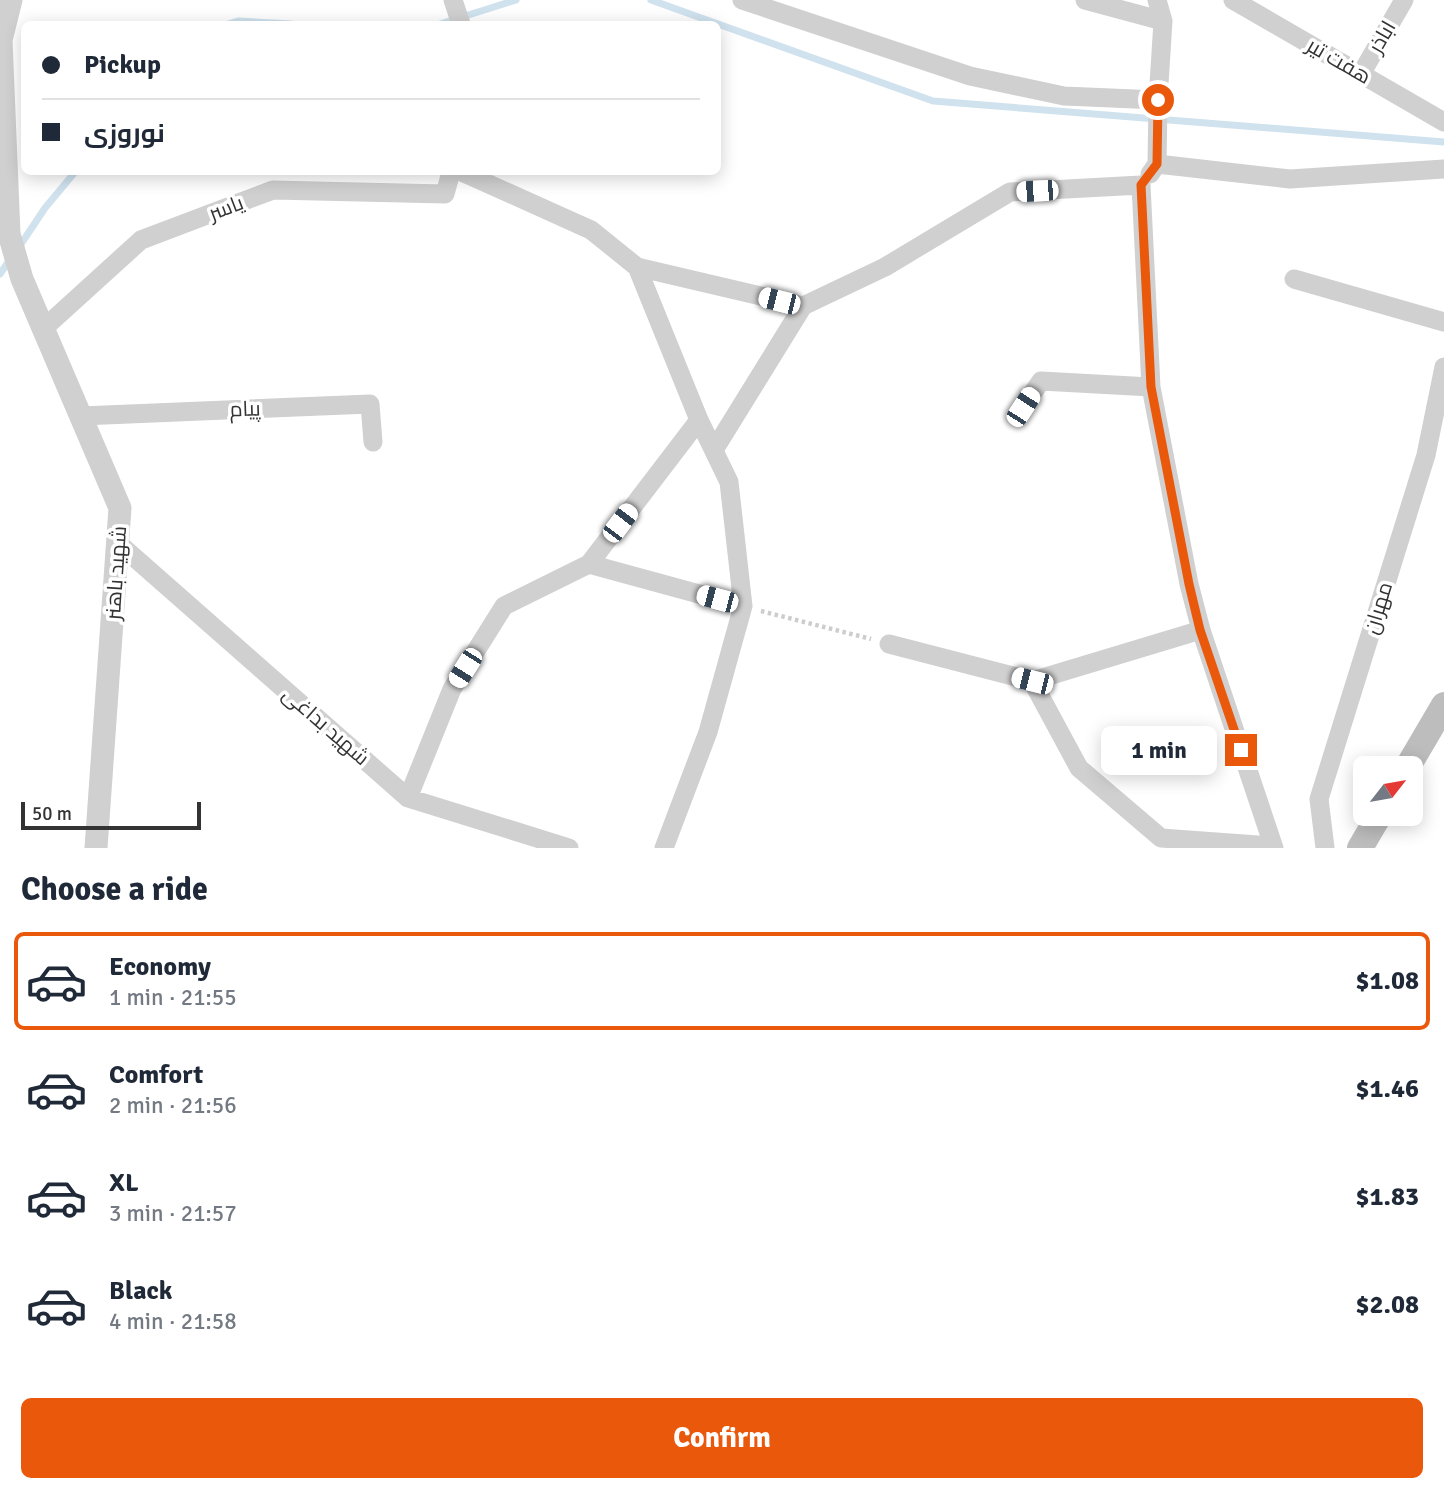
<!DOCTYPE html>
<html lang="en">
<head>
<meta charset="utf-8">
<style>
	body { margin:0; font-family:Signika,Cairo,sans-serif; background:#f6f6f7; color:#1f2937; height:100vh; display:flex; flex-direction:column; font-size:26px; white-space:nowrap }
	* { box-sizing:border-box; margin:0 }
	p { font-size:23px; color:#747a83 }
	.icon { flex:none; width:38px; height:38px; fill:none; stroke:currentColor; stroke-width:2; stroke-linecap:round; stroke-linejoin:round }
	.map { position:relative; height:848px; overflow:hidden }
	.drawer { display:flex; flex-direction:column; background:#fff; flex:1 }
	.drawer>* { flex:none }
	.guide { position:absolute; left:21px; top:21px; width:700px; height:154px; border-radius:10px; box-shadow:0 4px 18px #0003; display:grid; align-content:center; height:154px; padding:0 21px; background:#fff }
	.needle { width:46px; rotate:59deg }
	.controls { position:absolute; left:1353px; top:756px; display:grid; gap:14px }
	.controls a { display:grid; place-items:center; width:70px; height:70px; border-radius:10px; background:#fff; box-shadow:0 4px 18px #0003; font-size:35px }
	.scale { position:absolute; left:21px; bottom:18px; width:180px; box-sizing:border-box; padding-left:7px; border:4px solid #333; border-top:0; font-size:19px; line-height:24px; white-space:nowrap; color:#333; -webkit-text-stroke:5px #fff; paint-order:stroke }
	.end { position:absolute; width:32px; height:32px; margin:-16px; border:9px solid #ea580c; background:#fff; box-shadow:0 0 0 4px #fff }
	.from { border-radius:50% }
	.bubble { position:absolute; height:49px; border-radius:10px; background:#fff; box-shadow:0 4px 18px #0003; font-size:23px; font-weight:700; line-height:49px; text-align:center }
	.car { position:absolute; width:21px; height:42px; margin:-21px -10px; border-radius:9px; box-shadow:0 0 5px 2px #0007; background:linear-gradient(#fff 24%,#345 0 40%,#fff 0 76%,#345 0 86%,#fff 0) }
	.guide b { display:flex; align-items:center; gap:24px; height:66px; font-size:26px }
	.guide b+b { border-top:2px solid #e0e1e3 }
	.guide i { width:18px; height:18px; background:#1f2937 }
	ul { padding:0; list-style:none }
	li { display:flex; align-items:center; gap:21px; height:98px; margin:0 14px 10px; padding:0 7px; border:4px solid transparent; border-radius:10px }
	li div { flex:1 }
	li b { display:block; font-size:26px }
	li em { font-style:normal; font-weight:700 }
	li.current { border-color:#ea580c }
	li>.icon { width:63px; height:63px; stroke-width:1.5 }
	h2 { padding:0 21px; font-size:32px; line-height:84px }
	.button { display:flex; gap:14px; margin-top:auto; padding:14px 21px }
	.button a { flex:1; height:80px; border-radius:10px; background:#ea580c; color:#fff; font-size:28px; font-weight:700; line-height:80px; text-align:center }
	.map>svg:first-child { display:block }
</style>
</head>
<body>
<div class="map">
<svg width="1444" height="848" viewBox="0 0 1444 848">
	<rect width="100%" height="100%" fill="#fff"/>
	<g fill="none" stroke-linecap="round" stroke-linejoin="round">
		<path stroke="#cfe2ee" stroke-width="7" d="M651 0 933 101 1444 142
			M228 24 238 21 291 24
			M440 24 516 0
			M19 247 45 208 75 172
			M0 274 10 259"/>
		<path stroke="#cdcdcd" stroke-width="4.5" stroke-dasharray="3.5 3.5" stroke-linecap="butt" d="M761 611 871 639"/>
		<path stroke="#d0d0d0" stroke-width="19" d="M453 0 461 24
			M742 0 970 76 1064 96 1158 100
			M1085 0 1163 21
			M1233 0 1444 122
			M1361 74 1404 0
			M1157 164 1290 179 1444 169
			M462 172 591 230 637 267 699 420 729 482 743 606 708 732 664 848
			M1150 174 1157 164 1158 100 1163 21 1157 0
			M1141 185 1151 387 1189 584 1201 630 1274 848
			M637 267 803 306
			M1294 279 1444 322
			M43 329 141 240 273 190 445 194 451 172
			M1023 407 1041 381 1151 387
			M81 416 370 404 373 442
			M714 450 803 306 885 267 1010 192 1141 185
			M118 543 408 798 569 848
			M589 564 743 606
			M889 644 1032 681 1201 630
			M1032 681 1079 768 1161 838 1273 846
			M408 798 452 689 504 606 589 564 699 420
			M1325 848 1319 799 1426 455 1444 367"/>
		<path stroke="#d0d0d0" stroke-width="23" d="M11 0 1 40 9 234 22 279 120 508 96 848"/>
		<path stroke="#bdbdbd" stroke-width="26" d="M1407 768 1444 705
			M1360 848 1380 814"/>
	</g>
	<g fill="none" stroke-linecap="round" stroke-linejoin="round">
		<path stroke="#ea580c" stroke-width="9" d="M1158 100 1157 164 1141 185 1151 387 1189 584 1200 630 1241 750"/>
	</g>
	<g text-anchor="middle" stroke-width="7" stroke-linejoin="round" paint-order="stroke">
		<g font-size="21" fill="#333" stroke="#fff">
			<text transform="translate(1382 37) rotate(-60)" y="7">اباذر</text>
			<text transform="translate(1339 61) rotate(30)" y="7">هفت تیر</text>
			<text transform="translate(226 208) rotate(-21)" y="7">یاسر</text>
			<text transform="translate(245 409) rotate(-2)" y="7">پیام</text>
			<text transform="translate(116 573) rotate(-86)" y="7">شهید باهنر</text>
			<text transform="translate(1378 608) rotate(-73)" y="7">مهران</text>
			<text transform="translate(326 726) rotate(41)" y="7">شهید بداغی</text>
		</g>
	</g>
</svg>
<div class="controls">
<a><svg class="needle" viewBox="-14 -14 28 28"><path d="M0-13l5 13h-10z" fill="#e53935"/><path d="M0 13l5-13h-10z" fill="#747a83"/></svg></a>
</div>
<div class="scale">50 m</div>
<i class="end from" style="left:1158px;top:100px"></i>
<i class="end" style="left:1241px;top:750px"></i>
<div class="bubble" style="left:1101px;top:726px;width:116px">1 min</div>
<i class="car" style="left:1037px;top:191px;rotate:267deg"></i>
<i class="car" style="left:779px;top:301px;rotate:284deg"></i>
<i class="car" style="left:1023px;top:407px;rotate:33deg"></i>
<i class="car" style="left:620px;top:523px;rotate:37deg"></i>
<i class="car" style="left:717px;top:599px;rotate:285deg"></i>
<i class="car" style="left:465px;top:668px;rotate:212deg"></i>
<i class="car" style="left:1032px;top:681px;rotate:284deg"></i>
<div class="guide">
<b><i class="from"></i>Pickup</b>
<b><i></i>نوروزی</b>
</div>
</div>
<section class="drawer">
<h2>Choose a ride</h2>
<ul>
<li class="current"><svg class="icon" aria-label="car" viewBox="0 0 24 24"><path d="M5 17H2v-5l4-1 3-4h7l3 4 3 1v5h-3M9 17h6M6 11h13"/><circle cx="7" cy="17" r="2"/><circle cx="17" cy="17" r="2"/></svg><div><b>Economy</b><p>1 min · 21:55</p></div><em>$1.08</em></li>
<li><svg class="icon" aria-label="car" viewBox="0 0 24 24"><path d="M5 17H2v-5l4-1 3-4h7l3 4 3 1v5h-3M9 17h6M6 11h13"/><circle cx="7" cy="17" r="2"/><circle cx="17" cy="17" r="2"/></svg><div><b>Comfort</b><p>2 min · 21:56</p></div><em>$1.46</em></li>
<li><svg class="icon" aria-label="car" viewBox="0 0 24 24"><path d="M5 17H2v-5l4-1 3-4h7l3 4 3 1v5h-3M9 17h6M6 11h13"/><circle cx="7" cy="17" r="2"/><circle cx="17" cy="17" r="2"/></svg><div><b>XL</b><p>3 min · 21:57</p></div><em>$1.83</em></li>
<li><svg class="icon" aria-label="car" viewBox="0 0 24 24"><path d="M5 17H2v-5l4-1 3-4h7l3 4 3 1v5h-3M9 17h6M6 11h13"/><circle cx="7" cy="17" r="2"/><circle cx="17" cy="17" r="2"/></svg><div><b>Black</b><p>4 min · 21:58</p></div><em>$2.08</em></li>
</ul>
<div class="button"><a>Confirm</a></div>
</section>
</body>
</html>
